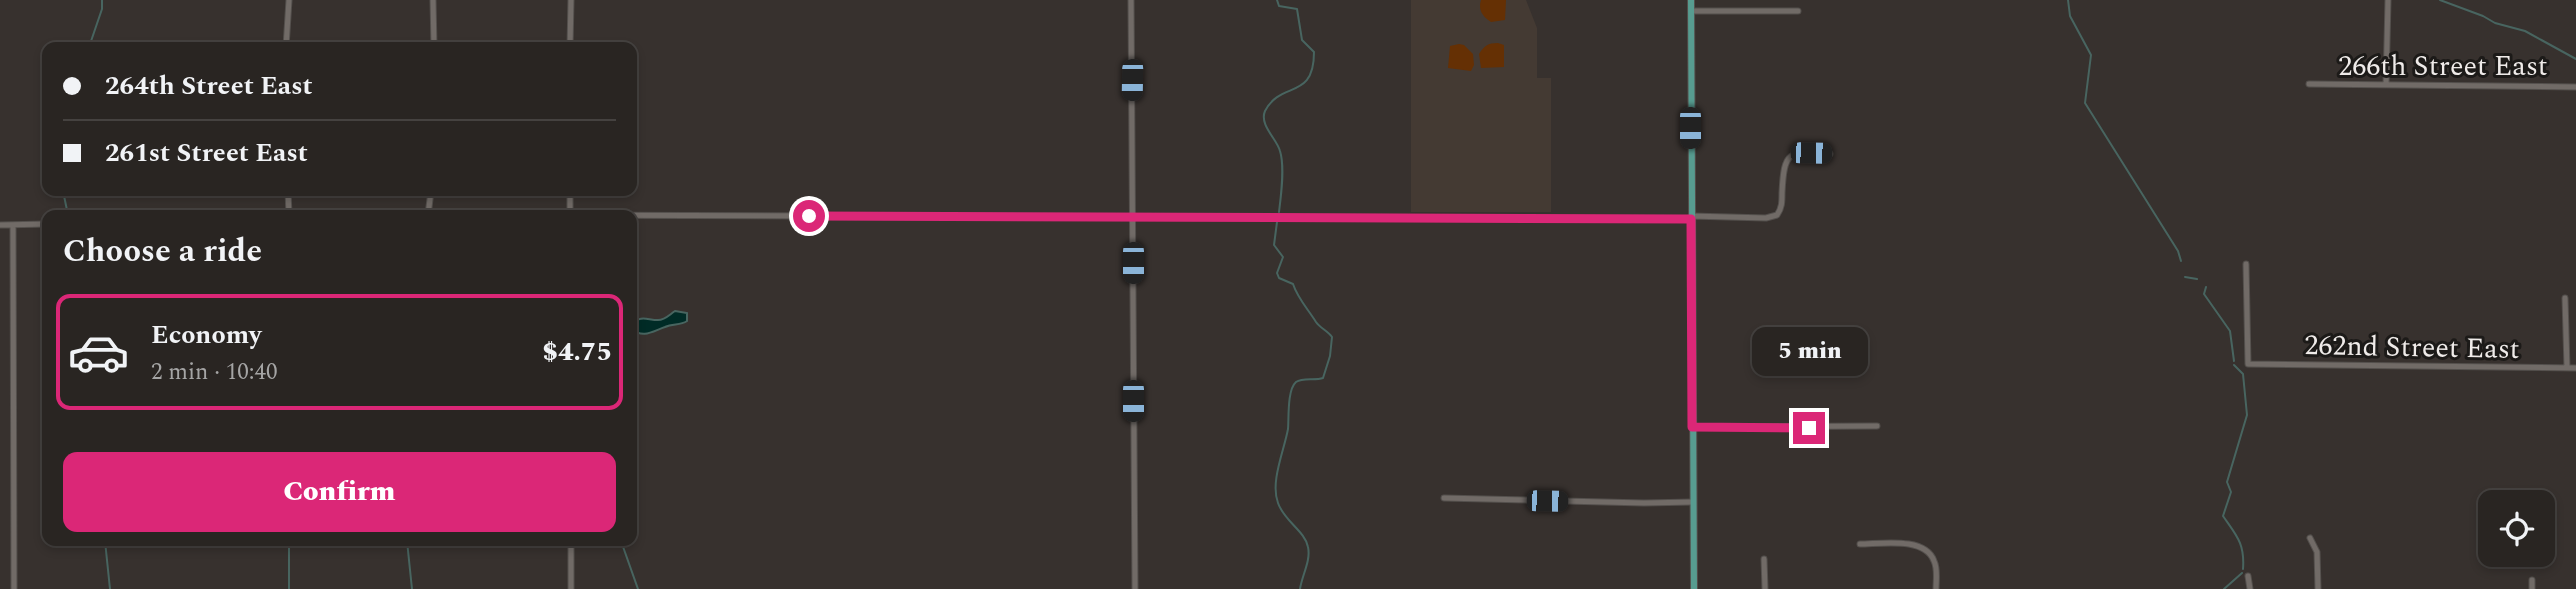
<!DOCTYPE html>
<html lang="en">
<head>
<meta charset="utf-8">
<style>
	body { margin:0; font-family:Spectral,serif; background:#312d2a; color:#f1f3f6; height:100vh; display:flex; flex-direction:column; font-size:26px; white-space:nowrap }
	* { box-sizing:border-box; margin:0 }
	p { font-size:23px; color:#a5a5a5 }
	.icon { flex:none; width:38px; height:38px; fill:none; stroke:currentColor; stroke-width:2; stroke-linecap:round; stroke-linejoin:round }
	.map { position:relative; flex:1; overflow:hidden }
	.drawer { position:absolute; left:42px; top:210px; width:595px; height:336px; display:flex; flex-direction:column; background:#292522; border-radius:14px; box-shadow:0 4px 10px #0003,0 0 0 2px #454240 }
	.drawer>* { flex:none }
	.hud { position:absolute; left:42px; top:42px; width:595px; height:154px; border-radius:14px; box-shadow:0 4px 10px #0003,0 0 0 2px #454240; display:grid; align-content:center; height:154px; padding:0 21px; background:#292522 }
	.fabs { position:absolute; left:2478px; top:490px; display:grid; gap:14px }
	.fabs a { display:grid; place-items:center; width:77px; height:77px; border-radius:14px; background:#292522; box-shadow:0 4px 10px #0003,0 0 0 2px #454240; font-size:35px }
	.end { position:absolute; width:32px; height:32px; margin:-16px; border:9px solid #db2777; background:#fff; box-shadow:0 0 0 4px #fff }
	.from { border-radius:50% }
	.bubble { position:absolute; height:49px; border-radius:14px; background:#292522; box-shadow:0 4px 10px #0003,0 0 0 2px #454240; font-size:23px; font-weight:800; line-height:49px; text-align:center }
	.car { position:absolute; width:21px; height:42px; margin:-21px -10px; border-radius:9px; box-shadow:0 0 5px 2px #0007; background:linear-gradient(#222 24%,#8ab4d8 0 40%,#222 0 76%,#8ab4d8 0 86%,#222 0) }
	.hud b { display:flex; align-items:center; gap:24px; height:66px; font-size:26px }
	.hud b+b { border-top:2px solid #454240 }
	.hud i { width:18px; height:18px; background:#f1f3f6 }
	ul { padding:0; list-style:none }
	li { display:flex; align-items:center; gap:21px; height:116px; margin:0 14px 10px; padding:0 7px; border:4px solid transparent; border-radius:14px }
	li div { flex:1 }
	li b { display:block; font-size:26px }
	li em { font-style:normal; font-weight:800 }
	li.selected { border-color:#db2777 }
	li>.icon { width:63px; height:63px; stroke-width:1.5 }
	h2 { padding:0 21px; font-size:32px; line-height:84px }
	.button { display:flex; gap:14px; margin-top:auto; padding:14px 21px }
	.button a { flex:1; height:80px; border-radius:14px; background:#db2777; color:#fff; font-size:28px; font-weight:800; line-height:80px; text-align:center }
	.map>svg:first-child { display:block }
</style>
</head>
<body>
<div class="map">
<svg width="2576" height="589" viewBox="0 0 2576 589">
	<rect width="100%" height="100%" fill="#37312e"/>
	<path fill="#443a33" d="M1411 0H1526L1537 28V78H1551V212H1411Z"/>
	<path fill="#653004" d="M1481 0H1506L1505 20 1491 22C1482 16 1478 10 1481 0Z
		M1498 43 1504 45V67L1481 68 1479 54C1484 46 1488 43 1498 43Z
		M1459 44 1464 45 1473 54 1474 65 1471 71 1448 68 1450 46Z"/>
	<path fill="#002b26" stroke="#486560" stroke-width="2" d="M675 311 687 313V321C680 326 673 323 665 327 653 331 643 339 632 329 637 313 646 320 658 320 665 320 669 315 675 311Z"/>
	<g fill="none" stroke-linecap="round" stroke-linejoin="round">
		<path stroke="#486560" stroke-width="2" d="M1277 0 1279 6 1297 9 1302 40 1314 52C1314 101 1281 80 1265 111 1259 125 1277 139 1280 151 1285 167 1281 196 1279 212
			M2068 0 2070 16 2091 55 2085 103 2178 251 2181 261
			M2440 0 2483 16 2495 23 2525 31 2576 59
			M89 47 102 9V0
			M63 191 68 215
			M1277 222 1274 245 1283 257 1277 273 1279 278 1293 284C1298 299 1308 309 1316 322 1320 328 1328 331 1332 337L1330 356 1323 378C1315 381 1303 377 1296 382 1287 390 1289 418 1288 429 1284 451 1270 482 1278 503 1284 521 1305 531 1308 547 1311 561 1302 575 1300 589
			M2185 277 2197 279
			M2206 287 2204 294 2230 331 2234 361
			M2234 365 2243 374 2247 415 2227 482 2231 492 2223 516C2236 535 2245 543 2243 569
			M105 541 110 589
			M289 541V589
			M407 541 412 589
			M621 541 638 589
			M2224 589 2242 573"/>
		<defs>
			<path id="minor" d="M433 0 434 47
				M1131 0 1135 589
				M1691 11H1798
				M286 47 289 0
				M570 47 571 0
				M2309 84 2576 87
				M2386 85 2388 0
				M288 191 289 215
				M428 215 431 191
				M536 215 1691 219
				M570 215V191
				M1691 216 1766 218 1777 215C1782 208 1782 202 1782 193 1784 151 1788 150 1830 154
				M0 225 47 224
				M13 225 14 589
				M2246 264 2248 364 2576 368
				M2565 298 2567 368
				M1692 427 1877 426
				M1444 498 1644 503 1693 502
				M2310 538 2317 552 2318 589
				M571 541V589
				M1860 544C1880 544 1925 536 1934 561 1938 569 1936 580 1936 589
				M1764 559 1765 589
				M2248 576 2250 589
				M2532 589V580"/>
			<path id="major" d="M1691 0 1694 589"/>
		</defs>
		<use href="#minor" stroke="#54504d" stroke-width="7"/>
		<use href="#major" stroke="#54504d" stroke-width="8"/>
		<use href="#minor" stroke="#716b67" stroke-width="5"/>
		<use href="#major" stroke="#579c90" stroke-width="6"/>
	</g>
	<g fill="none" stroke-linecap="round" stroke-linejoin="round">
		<path stroke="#db2777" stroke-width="9" d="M809 216 1691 219 1692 427 1809 428"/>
	</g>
	<g text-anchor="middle" stroke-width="6" stroke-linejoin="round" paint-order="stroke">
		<g font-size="28" fill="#efebe9" stroke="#1c1a18">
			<text x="2443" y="75">266th Street East</text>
			<text transform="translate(2412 346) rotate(1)" y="10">262nd Street East</text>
		</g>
	</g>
</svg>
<div class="fabs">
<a><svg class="icon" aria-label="locate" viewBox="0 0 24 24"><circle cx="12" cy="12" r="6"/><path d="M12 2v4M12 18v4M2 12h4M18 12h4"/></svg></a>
</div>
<i class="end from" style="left:809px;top:216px"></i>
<i class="end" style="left:1809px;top:428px"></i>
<div class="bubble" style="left:1752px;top:327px;width:116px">5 min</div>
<i class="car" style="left:1132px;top:80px;rotate:181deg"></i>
<i class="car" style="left:1690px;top:128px;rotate:180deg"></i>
<i class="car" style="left:1811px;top:153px;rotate:91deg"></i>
<i class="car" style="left:1133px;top:263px;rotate:180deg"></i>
<i class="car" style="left:1133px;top:401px;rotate:180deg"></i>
<i class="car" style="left:1547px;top:501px;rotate:91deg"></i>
<div class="hud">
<b><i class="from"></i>264th Street East</b>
<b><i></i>261st Street East</b>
</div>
<section class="drawer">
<h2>Choose a ride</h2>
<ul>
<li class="selected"><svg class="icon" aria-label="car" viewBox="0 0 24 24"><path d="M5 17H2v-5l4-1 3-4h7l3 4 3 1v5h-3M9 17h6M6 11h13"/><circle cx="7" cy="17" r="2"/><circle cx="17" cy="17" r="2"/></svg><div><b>Economy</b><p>2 min · 10:40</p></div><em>$4.75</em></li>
</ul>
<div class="button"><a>Confirm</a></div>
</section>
</div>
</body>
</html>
